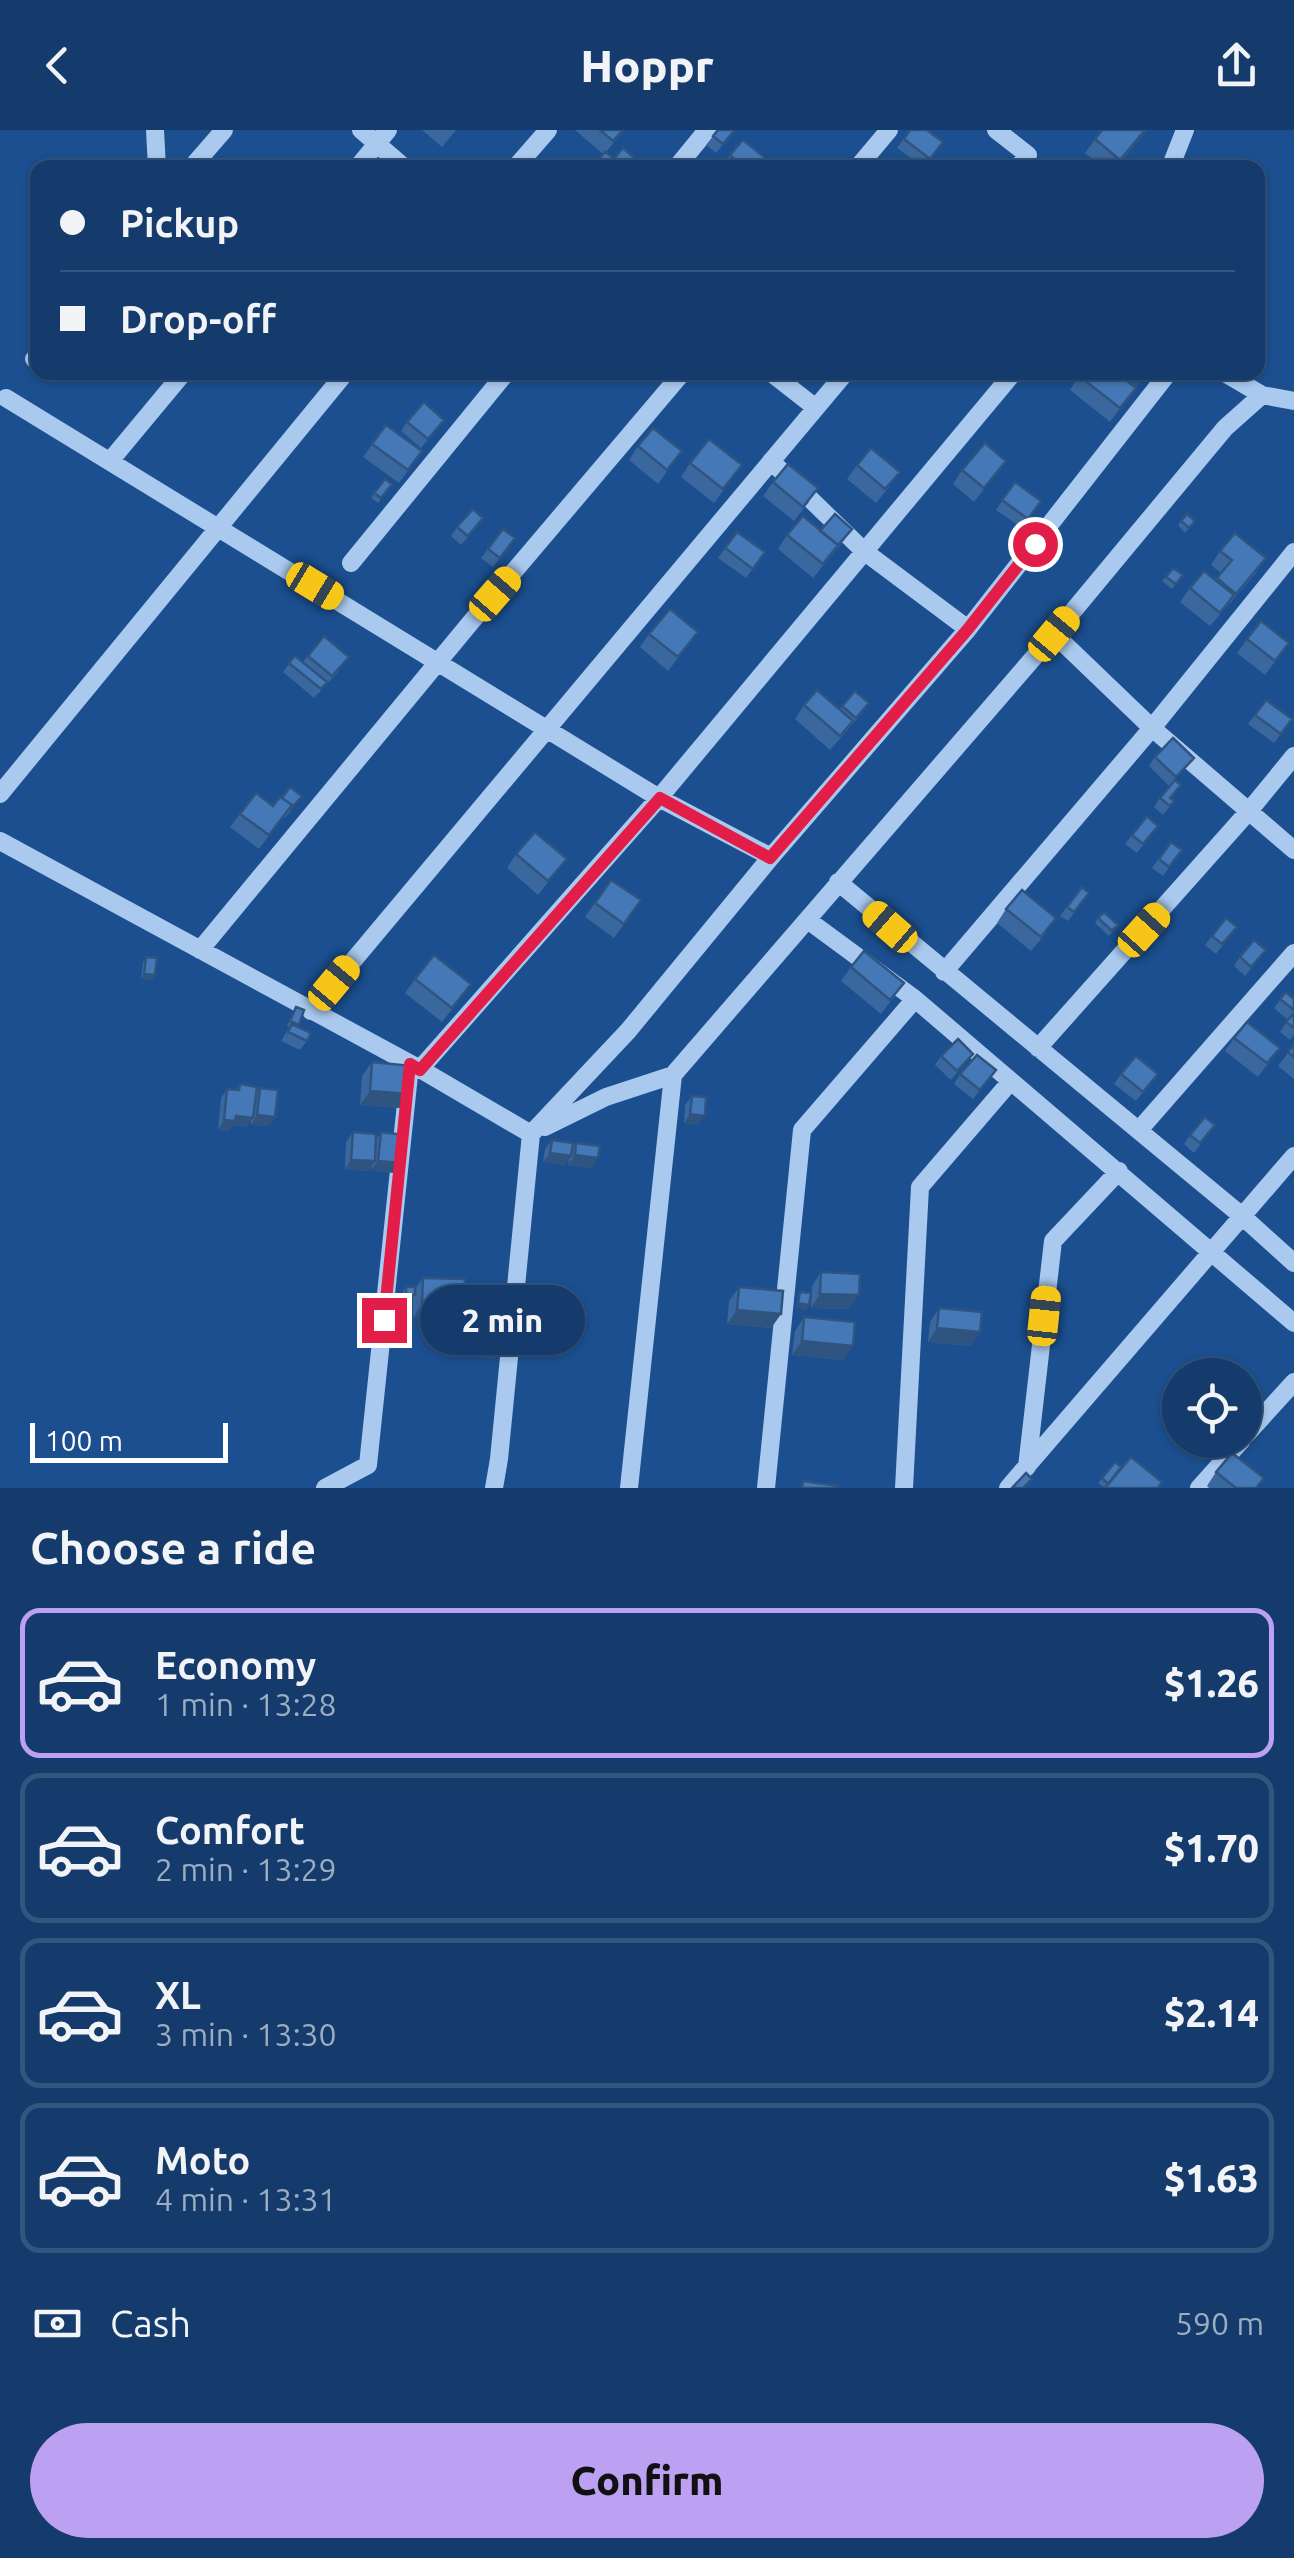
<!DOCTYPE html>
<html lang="en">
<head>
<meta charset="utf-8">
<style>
	body { margin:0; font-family:Ubuntu,sans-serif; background:#214673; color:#f1f3f6; height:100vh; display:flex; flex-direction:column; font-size:38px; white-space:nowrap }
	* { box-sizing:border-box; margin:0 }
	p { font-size:32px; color:#9dadc1 }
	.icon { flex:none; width:55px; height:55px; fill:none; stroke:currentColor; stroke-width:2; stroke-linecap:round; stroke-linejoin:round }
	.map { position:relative; height:1358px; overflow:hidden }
	.side { display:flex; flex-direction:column; background:#143b6b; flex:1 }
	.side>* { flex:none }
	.guide { position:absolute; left:30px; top:30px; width:1235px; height:220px; border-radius:20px; box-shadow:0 2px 8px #0004,0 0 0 2px #33557e; display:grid; align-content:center; height:220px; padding:0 30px; background:#143b6b }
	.tools { position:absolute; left:1162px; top:1228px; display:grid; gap:20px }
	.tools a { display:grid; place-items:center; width:100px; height:100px; border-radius:50%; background:#143b6b; box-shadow:0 2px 8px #0004,0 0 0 2px #33557e; font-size:50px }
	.scale { position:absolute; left:30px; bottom:25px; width:198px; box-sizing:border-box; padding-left:10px; border:5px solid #fff; border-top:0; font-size:28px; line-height:35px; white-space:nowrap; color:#fff; -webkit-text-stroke:8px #1b4f8f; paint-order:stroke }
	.end { position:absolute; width:45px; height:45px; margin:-22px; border:12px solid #e11d48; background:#fff; box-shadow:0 0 0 5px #fff }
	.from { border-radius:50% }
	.bubble { position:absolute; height:70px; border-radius:35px; background:#143b6b; box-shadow:0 2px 8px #0004,0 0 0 2px #33557e; font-size:32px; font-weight:800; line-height:70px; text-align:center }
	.car { position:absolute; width:30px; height:60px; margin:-30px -15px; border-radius:12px; box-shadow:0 0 8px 2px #0007; background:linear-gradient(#f5c518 24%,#345 0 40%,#f5c518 0 76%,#345 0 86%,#f5c518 0) }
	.guide b { display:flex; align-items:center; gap:35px; height:95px; font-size:38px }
	.guide b+b { border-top:2px solid #33557e }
	.guide i { width:25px; height:25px; background:#f1f3f6 }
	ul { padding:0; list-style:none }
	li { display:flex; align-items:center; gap:30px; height:150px; margin:0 20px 15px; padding:0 10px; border:5px solid #33557e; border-radius:20px }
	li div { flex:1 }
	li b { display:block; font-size:38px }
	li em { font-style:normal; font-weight:800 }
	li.current { border-color:#bca0f2 }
	li>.icon { width:90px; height:90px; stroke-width:1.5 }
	h2 { padding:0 30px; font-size:45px; line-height:120px }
	.pay { display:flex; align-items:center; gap:25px; height:110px; padding:0 30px; font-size:38px }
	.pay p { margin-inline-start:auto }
	.cta { display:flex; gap:20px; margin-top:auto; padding:20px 30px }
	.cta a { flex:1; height:115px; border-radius:60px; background:#bca0f2; color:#111; font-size:40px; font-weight:800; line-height:115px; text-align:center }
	header { display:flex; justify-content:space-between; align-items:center; height:130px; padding:0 30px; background:#143b6b; font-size:45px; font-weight:800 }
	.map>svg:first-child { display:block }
</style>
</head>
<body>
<header><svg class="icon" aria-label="back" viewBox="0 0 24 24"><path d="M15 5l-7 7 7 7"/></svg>Hoppr<svg class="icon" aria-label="share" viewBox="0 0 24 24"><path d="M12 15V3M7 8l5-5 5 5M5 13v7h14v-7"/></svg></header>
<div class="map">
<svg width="1294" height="1358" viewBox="0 0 1294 1358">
	<rect width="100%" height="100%" fill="#1b4f8f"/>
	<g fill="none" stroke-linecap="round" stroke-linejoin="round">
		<path stroke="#a9c9ee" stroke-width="18" d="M155 0 157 38
			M361 0 405 38
			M996 0 1028 25 1017 38
			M191 38 224 0
			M357 38 388 0
			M515 38 548 0
			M676 38 707 0
			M857 38 889 0
			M1170 38 1185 0
			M34 229 38 225
			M770 242 816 278
			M1223 242 1262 265 1294 271
			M6 268 659 668 771 727
			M110 331 184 242
			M771 331 865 422 968 499
			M351 433 507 242
			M1054 504 1152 598 1294 720
			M0 664 346 242
			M0 711 420 939 531 1004
			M838 752 1242 1086 1294 1133
			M809 791 915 869 1294 1193
			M200 820 471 492 683 242
			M944 842 1152 598 1294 422
			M311 881 846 242
			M1038 918 1249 681 1294 626
			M420 939 659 668 1014 242
			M545 997 606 967 673 945 1054 504 1225 298 1262 265
			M1139 1000 1294 823
			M1245 1306 1294 1252
			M1027 1337 1053 1111 1119 1041
			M325 1358 368 1335 409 945
			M494 1358 499 1329 531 1004 628 901 771 727 968 499 1169 242
			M629 1358 673 945
			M766 1358 802 1000 915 869
			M904 1358 920 1057 1011 951
			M1008 1358 1294 1026
			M1199 1358 1242 1310"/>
	</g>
	<path fill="#3a679d" d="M422 0H456L442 17Z
		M575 0H624L606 22 604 38H592L603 24Z
		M718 0 734 1 716 23 706 15Z
		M910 0 943 12 925 38 897 18Z
		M1102 0H1147L1116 38H1103L1085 23Z
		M730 25 764 27 756 38H728L724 34Z
		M1082 242H1147L1110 292 1070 260Z
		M444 290 421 318 401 301 407 292Z
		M386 295 422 321 399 353 363 327Z
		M638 316 682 321 658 354 629 330Z
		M1006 331 974 372 953 354 962 340Z
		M690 333 742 335 714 373 681 347Z
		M857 335 890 356 876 373 847 349Z
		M385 349 392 354 378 373 371 368Z
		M773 352 809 372 794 391 763 366Z
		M1015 352 1041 371 1022 398 996 380Z
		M1187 384 1195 391 1185 403 1178 395Z
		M457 397H477L461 415 451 406Z
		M503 399 515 408 493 437 481 428Z
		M820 401 845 409 813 448 778 419 787 405Z
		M737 402 765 422 746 448 718 428Z
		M1220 421 1257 442 1210 496 1180 472 1190 458 1215 450 1221 443 1211 435Z
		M1173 438 1183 445 1172 459 1162 451Z
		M698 502 668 541 640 517 649 504Z
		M324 506 339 541 314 568 283 542 295 526 303 532Z
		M1247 509 1289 513 1265 545 1237 523Z
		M855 561 863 582 830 620 795 589 804 575 840 579Z
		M1266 570 1292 589 1274 613 1248 594Z
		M1155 627 1194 628 1169 656 1149 636Z
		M256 663 273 676 282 668 302 666 285 688 283 687 259 719 230 697Z
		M1160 668 1171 669 1174 671 1163 685 1154 677Z
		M1158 696 1137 723 1125 714 1132 705Z
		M1171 712 1182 720 1163 746 1152 738Z
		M516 724 567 729 538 765 507 738Z
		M611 750 641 770 614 808 585 787Z
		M1082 757 1089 763 1068 791 1060 786Z
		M1006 779 1047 802 1031 821 997 793Z
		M1098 788 1118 795 1109 806 1095 793Z
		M1237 797 1216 824 1205 815 1212 806Z
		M1266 820 1245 846 1234 836 1240 827Z
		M146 827 155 845 152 850 141 849 143 832Z
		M851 837 894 867 881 884 841 851Z
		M415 849 461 868 442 892 405 863Z
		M1286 862 1294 869V904L1290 910 1280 902 1288 890 1274 878Z
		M296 877 297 896 307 911 300 920 281 911 289 897 287 896Z
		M1234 908 1280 918 1258 947 1225 921Z
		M1294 915V949L1278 936Z
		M973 924 951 950 935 935 941 926Z
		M372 932 410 964 400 978 360 975 362 946Z
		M996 940 973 969 954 954 960 944Z
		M1121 944H1158L1136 971 1114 954Z
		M240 954 256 963 260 958 275 987 269 996 251 995V990L246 997 232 995 229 1001 218 1000 221 968 227 959 236 960Z
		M692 966 698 995 684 993 685 975Z
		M1215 995 1194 1023 1184 1014 1190 1005Z
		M353 1002 376 1010 381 1002 401 1033 395 1043 371 1040 372 1035 368 1041 345 1039 346 1012Z
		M552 1010 572 1019 576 1013 592 1038 568 1035 569 1029 565 1035 543 1032 545 1019Z
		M821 1142 849 1179 811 1178 812 1156Z
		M423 1148 464 1175 455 1189 413 1188V1168L412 1170H403V1161L406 1157 415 1159Z
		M739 1157 781 1184 771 1198 727 1194 729 1171Z
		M939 1178 980 1202 970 1216 928 1212 930 1192Z
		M464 1185 504 1215 495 1229 451 1223 455 1198Z
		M804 1187 843 1230 792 1225 795 1201Z
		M1115 1332 1121 1337 1105 1358 1098 1353Z
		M1216 1342 1264 1348 1257 1358H1209L1207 1356Z"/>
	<path fill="#305480" d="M1145 0H1147L1115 38 1120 30Z
		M144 844 155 845 152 850 141 849Z
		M370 961 410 964 400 978 360 975Z
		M690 984 705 986 698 995 684 993Z
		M257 985 275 987 269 996 251 995Z
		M236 986 253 988 246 997 232 995 229 1001 218 1000 224 990Z
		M550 1023 571 1026 565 1035 543 1032Z
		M575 1025 598 1028 592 1038 568 1035Z
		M351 1030 375 1031 368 1041 345 1039Z
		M378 1031 401 1033 395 1043 371 1040Z
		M820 1164 859 1165 849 1179 811 1178Z
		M406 1165H415L412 1170H403Z
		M798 1173 809 1175 806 1180 795 1178Z
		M422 1174 464 1175 455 1189 413 1188Z
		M737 1180 781 1184 771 1198 727 1194Z
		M937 1198 980 1202 970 1216 928 1212Z
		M461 1209 504 1215 495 1229 451 1223Z
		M802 1211 853 1216 843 1230 792 1225Z"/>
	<path fill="#4478b7" stroke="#305480" stroke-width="2.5" d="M600 0H623L613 11Z
		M718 0H733L734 1 723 14 713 6Z
		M910 0H927L943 12 930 29 904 9Z
		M1102 0H1145L1120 30 1095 9Z
		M743 10 764 27 755 38H745L730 25Z
		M623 18 646 38H610L608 36Z
		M605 22 612 27 604 38H594L593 36Z
		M1082 242H1116L1136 258 1120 278 1079 246Z
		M1122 242H1145L1136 254Z
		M424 272 444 290 428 309 407 292Z
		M386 295 422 321 408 340 372 314Z
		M653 298 682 321 667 340 638 316Z
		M709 309 742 335 723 359 690 333Z
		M985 313 1006 331 984 358 962 340Z
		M871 318 900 342 885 359 857 335Z
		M788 334 818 358 803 377 773 352Z
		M385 349 392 354 381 368 374 363Z
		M1015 352 1041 371 1028 389 1002 370Z
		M473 379 483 388 468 406 457 397Z
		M835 384 852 399 838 415 820 401Z
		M1187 384 1195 391 1189 398 1181 391Z
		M803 386 838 415 823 434 787 405Z
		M503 399 515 408 500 428 488 419Z
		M737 402 765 422 753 439 725 418Z
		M1235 403 1266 428 1236 464 1217 448 1232 430 1220 421Z
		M1173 438 1183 445 1176 454 1166 447Z
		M1204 441 1234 465 1220 483 1190 458Z
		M670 479 698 502 678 527 649 504Z
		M1261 491 1289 513 1275 531 1247 509Z
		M324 506 349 527 332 546 308 526Z
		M295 526 327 552 321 559 289 533Z
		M817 560 853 591 840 606 804 575Z
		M855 561 869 573 856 588 842 576Z
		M1266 570 1292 589 1281 604 1255 585Z
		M1173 608 1194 628 1176 647 1155 627Z
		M1175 650 1181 655 1170 668 1174 671 1170 676 1160 668Z
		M290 657 302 666 291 679 290 678 292 675 282 668Z
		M256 663 273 676 280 667 292 675 269 705 240 684Z
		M1147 686 1158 696 1143 714 1132 705Z
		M535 702 567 729 548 751 516 724Z
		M1171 712 1182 720 1169 737 1159 729Z
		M611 750 641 770 624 794 595 773Z
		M1082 757 1089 763 1074 782 1067 777Z
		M1022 760 1056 788 1041 807 1006 779Z
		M1104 782 1118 795 1112 801 1098 788Z
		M1226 788 1237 797 1222 814 1212 806Z
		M1254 810 1266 820 1251 837 1240 827Z
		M864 821 904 853 890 870 851 837Z
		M434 825 471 854 452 878 415 849Z
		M146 827 157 828 155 845 144 844Z
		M1286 862 1294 869V880L1280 869Z
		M296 877 304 880 299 895 290 891Z
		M1294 883V898L1286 892Z
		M1247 892 1280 918 1267 933 1234 908Z
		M292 894 311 903 307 911 288 902Z
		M958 909 973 924 957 941 941 926Z
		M1294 915V927L1288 922Z
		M977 925 996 940 980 960 960 944Z
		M1136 926 1158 944 1143 962 1121 944Z
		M372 932 412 936 410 964 370 961Z
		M240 954 257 957 253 988 236 986 235 991 224 990 227 959 239 960Z
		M260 958 278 960 275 987 257 985Z
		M692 966 706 967 705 986 690 984Z
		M1205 987 1215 995 1200 1013 1190 1005Z
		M353 1002 376 1004 375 1031 351 1030Z
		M381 1002 405 1005 401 1033 378 1031Z
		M552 1010 573 1013 571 1026 550 1023Z
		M576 1013 600 1016 598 1028 575 1025Z
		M821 1142 860 1144 859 1165 820 1164Z
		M423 1148 465 1149 464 1175 422 1174Z
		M406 1157H415V1165H406Z
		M739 1157 783 1161 781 1184 737 1180Z
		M800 1162 811 1163 809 1175 798 1173Z
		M939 1178 982 1182 980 1202 937 1198Z
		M464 1185 508 1190 504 1215 461 1209Z
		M804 1187 855 1192 853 1216 802 1211Z
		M1232 1323 1264 1348 1256 1358H1236L1216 1342Z
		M1131 1327 1162 1352 1158 1358H1105Z
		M1115 1332 1121 1337 1108 1354 1102 1348Z
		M1026 1343 1032 1349 1023 1358H1012Z
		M803 1351 838 1356V1358H802Z"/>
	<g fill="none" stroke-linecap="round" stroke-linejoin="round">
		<path stroke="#e11d48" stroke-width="12" d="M384 1190 410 934 420 940 660 668 770 728 968 499 1035 414"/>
	</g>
</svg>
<div class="tools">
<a><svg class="icon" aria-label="locate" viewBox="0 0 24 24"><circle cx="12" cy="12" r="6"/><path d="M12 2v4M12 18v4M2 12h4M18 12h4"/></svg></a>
</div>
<div class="scale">100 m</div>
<i class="end from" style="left:1035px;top:414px"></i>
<i class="end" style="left:384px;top:1190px"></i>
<div class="bubble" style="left:420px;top:1155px;width:165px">2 min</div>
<i class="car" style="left:315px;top:456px;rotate:121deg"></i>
<i class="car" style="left:495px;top:464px;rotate:41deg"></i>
<i class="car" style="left:1054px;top:504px;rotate:40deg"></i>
<i class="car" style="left:890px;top:797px;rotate:311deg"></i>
<i class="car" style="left:1144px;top:800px;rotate:42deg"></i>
<i class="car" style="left:334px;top:853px;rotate:40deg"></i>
<i class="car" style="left:1044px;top:1186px;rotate:6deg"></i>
<div class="guide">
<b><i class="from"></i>Pickup</b>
<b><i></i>Drop-off</b>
</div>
</div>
<section class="side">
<h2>Choose a ride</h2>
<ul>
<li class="current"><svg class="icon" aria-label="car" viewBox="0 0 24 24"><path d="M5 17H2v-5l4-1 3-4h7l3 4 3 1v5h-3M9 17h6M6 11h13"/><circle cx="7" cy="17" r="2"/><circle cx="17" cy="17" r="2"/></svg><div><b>Economy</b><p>1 min · 13:28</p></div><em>$1.26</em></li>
<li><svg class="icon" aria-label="car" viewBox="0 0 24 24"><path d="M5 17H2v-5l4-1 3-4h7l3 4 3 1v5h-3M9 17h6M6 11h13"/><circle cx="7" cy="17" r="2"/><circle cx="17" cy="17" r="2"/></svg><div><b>Comfort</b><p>2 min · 13:29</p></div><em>$1.70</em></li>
<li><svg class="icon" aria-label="car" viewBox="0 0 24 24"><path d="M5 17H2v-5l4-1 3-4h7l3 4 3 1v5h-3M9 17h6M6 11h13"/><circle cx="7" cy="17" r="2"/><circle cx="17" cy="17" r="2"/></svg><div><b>XL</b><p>3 min · 13:30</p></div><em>$2.14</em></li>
<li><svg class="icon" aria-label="car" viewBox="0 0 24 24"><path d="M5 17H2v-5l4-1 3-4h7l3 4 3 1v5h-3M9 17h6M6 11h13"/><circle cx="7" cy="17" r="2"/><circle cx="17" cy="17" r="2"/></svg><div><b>Moto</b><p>4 min · 13:31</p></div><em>$1.63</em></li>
</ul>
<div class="pay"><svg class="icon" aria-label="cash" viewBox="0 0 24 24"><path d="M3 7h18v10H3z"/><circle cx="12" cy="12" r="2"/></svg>Cash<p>590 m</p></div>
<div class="cta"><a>Confirm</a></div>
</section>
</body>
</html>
